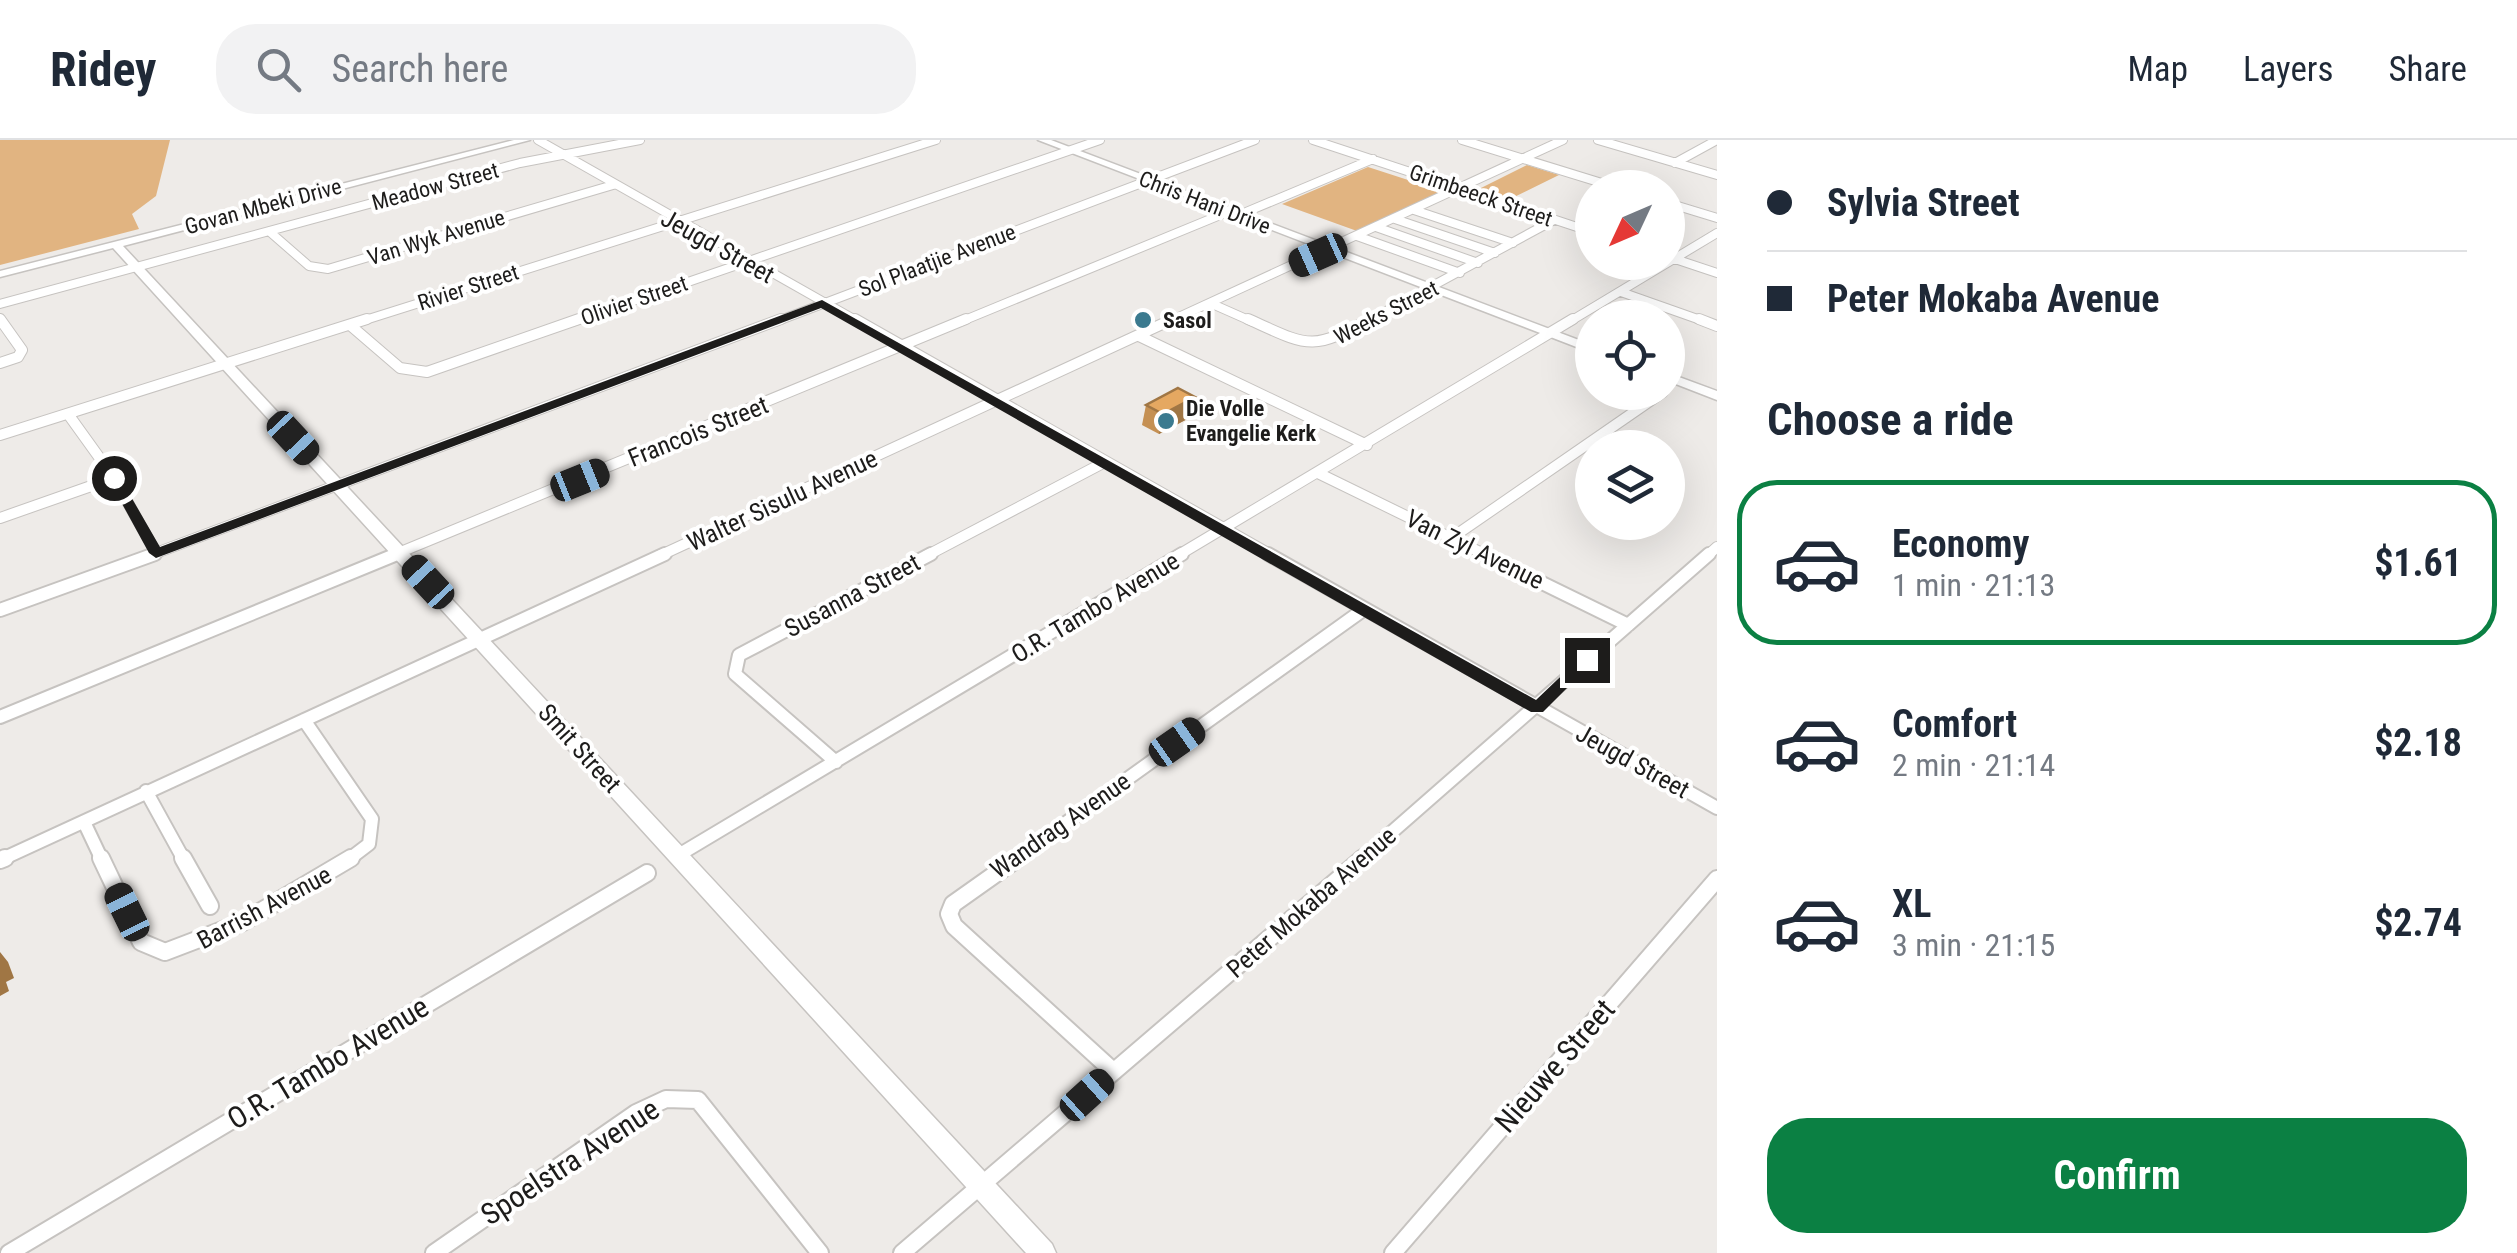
<!DOCTYPE html>
<html lang="en">
<head>
<meta charset="utf-8">
<style>
	body { margin:0; font-family:"Roboto Condensed",sans-serif; background:#f2f2f3; color:#1f2937; height:100vh; display:flex; flex-direction:column; font-size:38px; white-space:nowrap }
	* { box-sizing:border-box; margin:0 }
	p { font-size:32px; color:#747a83 }
	.icon { flex:none; width:55px; height:55px; fill:none; stroke:currentColor; stroke-width:2; stroke-linecap:round; stroke-linejoin:round }
	.map { position:relative; flex:1; overflow:hidden }
	.side { display:flex; flex-direction:column; background:#fff; width:800px }
	.side>* { flex:none }
	.top-card { display:grid; align-content:center; height:220px; padding:0 50px; background:#fff }
	.needle { width:65px; rotate:226deg }
	.fabs { position:absolute; left:1575px; top:30px; display:grid; gap:20px }
	.fabs a { display:grid; place-items:center; width:110px; height:110px; border-radius:50%; background:#fff; box-shadow:0 10px 40px #0002; font-size:50px }
	.end { position:absolute; width:45px; height:45px; margin:-22px; border:12px solid #1d1c1b; background:#fff; box-shadow:0 0 0 5px #fff }
	.from { border-radius:50% }
	.car { position:absolute; width:30px; height:60px; margin:-30px -15px; border-radius:12px; box-shadow:0 0 8px 2px #0007; background:linear-gradient(#222 24%,#8ab4d8 0 40%,#222 0 76%,#8ab4d8 0 86%,#222 0) }
	.top-card b { display:flex; align-items:center; gap:35px; height:95px; font-size:38px }
	.top-card b+b { border-top:2px solid #e0e1e3 }
	.top-card i { width:25px; height:25px; background:#1f2937 }
	ul { padding:0; list-style:none }
	li { display:flex; align-items:center; gap:30px; height:165px; margin:0 20px 15px; padding:0 30px; border:5px solid transparent; border-radius:40px }
	li div { flex:1 }
	li b { display:block; font-size:38px }
	li em { font-style:normal; font-weight:700 }
	li.active { border-color:#0b8043 }
	li>.icon { width:90px; height:90px; stroke-width:1.5 }
	h2 { padding:0 50px; font-size:45px; line-height:120px }
	.action { display:flex; gap:20px; margin-top:auto; padding:20px 50px }
	.action a { flex:1; height:115px; border-radius:40px; background:#0b8043; color:#fff; font-size:40px; font-weight:700; line-height:115px; text-align:center }
	header { display:flex; align-items:center; gap:60px; box-sizing:border-box; height:140px; padding:0 50px; background:#fff; border-bottom:2px solid #e0e1e3 }
	header strong { font-size:48px }
	nav { display:flex; gap:55px; margin-inline-start:auto; font-size:35px }
	.search { width:700px; height:90px; background:#f2f2f3; display:flex; align-items:center; gap:25px; box-sizing:border-box; padding:0 35px; border-radius:40px; color:#747a83; font-size:38px }
	main { display:flex; flex:1; min-height:0 }
	.map>svg:first-child { display:block }
</style>
</head>
<body>
<header>
<strong>Ridey</strong>
<div class="search"><svg class="icon" aria-label="search" viewBox="0 0 24 24"><circle cx="10" cy="10" r="6"/><path d="M15 15l6 6"/></svg>Search here</div>
<nav><a>Map</a><a>Layers</a><a>Share</a></nav>
</header>
<main>
<div class="map">
<svg width="1717" height="1113" viewBox="0 0 1717 1113">
	<rect width="100%" height="100%" fill="#eeebe8"/>
	<path fill="#e1b481" d="M0 0H170L156 56 132 74 139 89 0 125Z
		M1527 25 1559 35 1504 62 1473 52Z
		M1368 27 1442 51 1357 91 1282 64Z"/>
	<g fill="none" stroke-linecap="round" stroke-linejoin="round">
		<defs>
			<path id="street-far3" d="M538 0 859 182
				M1313 0 1592 92
				M1462 0 1618 48
				M1598 0 1717 35
				M1675 23 1717 0
				M1668 63 1717 78
				M1414 70 1513 103
				M1239 75 1373 19
				M1395 79 1495 113
				M1376 87 1478 123
				M270 92 309 126 328 129 613 45
				M1357 96 1460 133
				M1672 118 1717 133
				M1621 152 1706 182
				M1210 163 1253 182
				M0 164 520 23 640 0
				M359 182 936 0
				M572 182 1100 0
				M775 182 1255 0
				M960 182 1230 71
				M1168 182 1563 0
				M1366 182 1554 80
				M1569 182 1717 93"/>
			<path id="street-far2" d="M855 179 1273 416
				M1248 179C1308 206 1311 212 1370 179
				M1699 179 1717 186
				M350 185 400 228 427 232 579 179
				M1139 196 1367 305
				M0 223 18 217 22 210 0 179
				M68 274 114 338 156 413
				M0 295 367 179
				M1320 334 1488 416
				M0 378 114 338
				M1453 397 1663 252
				M148 416 781 179
				M391 416 966 179
				M659 416 1173 179
				M926 416 1103 323
				M1177 416 1573 179
				M1707 416 1717 407"/>
			<path id="street-far1" d="M1268 414 1717 668
				M1483 414 1628 485
				M0 470 155 414
				M0 577 397 414
				M304 580 372 679 369 704 348 720
				M836 622 735 534 739 515 931 414
				M146 651 184 720
				M84 682 102 720
				M677 716 1182 414
				M0 720 665 414
				M1014 720 1363 470
				M1360 720 1709 414"/>
			<path id="street" d="M101 718 141 802 165 812 241 783 351 718
				M183 718 210 766
				M1018 718 953 764 949 774 954 786 1113 931
				M0 720 5 718
				M9 1113 647 733
				M434 1113 636 973 666 959 698 960 820 1113
				M902 1113 1363 718
				M1393 1113 1717 739"/>
			<path id="secondary" d="M514 0H530L123 106 1052 1104 1056 1113H1026L113 108 0 137V131Z
				M1038 0H1051L1592 205V213Z
				M1668 233 1717 251V260L1668 241Z"/>
		</defs>
		<use href="#street-far3" stroke="#c6c3c0" stroke-width="10"/>
		<use href="#street-far2" stroke="#c6c3c0" stroke-width="12"/>
		<use href="#street-far1" stroke="#c6c3c0" stroke-width="16"/>
		<use href="#street" stroke="#c6c3c0" stroke-width="20"/>
		<use href="#secondary" stroke="#c6c3c0" stroke-width="3"/>
		<use href="#street-far3" stroke="#fff" stroke-width="8"/>
		<use href="#street-far2" stroke="#fff" stroke-width="10"/>
		<use href="#street-far1" stroke="#fff" stroke-width="12"/>
		<use href="#street" stroke="#fff" stroke-width="16"/>
		<use href="#secondary" fill="#fff" fill-rule="evenodd"/>
	</g>
	<path fill="#c59053" d="M1146 265 1191 277 1159 294 1142 285Z"/>
	<path fill="#a07644" d="M1195 257 1191 277 1159 294 1163 274Z
		M0 812 8 822 14 838 6 842 9 851 0 856Z"/>
	<path fill="#e5a861" stroke="#a07644" stroke-width="2.5" d="M1178 248 1195 257 1163 274 1146 265Z"/>
	<path fill="#1d1c1b" d="M822 160 1536 560 1581 517 1595 520 1543 572H1531L821 168 156 418 149 413 108 338 119 336 160 407Z"/>
	<g fill="#3b7a8f" stroke="#fff" stroke-width="4">
		<circle cx="1143" cy="180" r="10"/>
		<circle cx="1166" cy="281" r="10"/>
	</g>
	<g text-anchor="middle" stroke-width="8" stroke-linejoin="round" paint-order="stroke">
		<g font-size="22" fill="#1d1c1b" stroke="#fff">
			<text transform="translate(435 46) rotate(-15)" y="8">Meadow Street</text>
			<text transform="translate(1481 55) rotate(19)" y="8">Grimbeeck Street</text>
			<text transform="translate(1205 62) rotate(21)" y="8">Chris Hani Drive</text>
			<text transform="translate(263 66) rotate(-15)" y="8">Govan Mbeki Drive</text>
			<text transform="translate(436 97) rotate(-17)" y="8">Van Wyk Avenue</text>
			<text transform="translate(937 120) rotate(-21)" y="8">Sol Plaatjie Avenue</text>
			<text transform="translate(468 147) rotate(-18)" y="8">Rivier Street</text>
			<text transform="translate(634 160) rotate(-19)" y="8">Olivier Street</text>
			<text transform="translate(1386 172) rotate(-27)" y="8">Weeks Street</text>
		</g>
		<g font-size="22" font-weight="bold" fill="#1d1c1b" stroke="#fff" text-anchor="start">
			<text x="1163" y="188">Sasol</text>
			<text x="1186" y="276">Die Volle<tspan x="1186" dy="25">Evangelie Kerk</tspan></text>
		</g>
		<g font-size="25" fill="#1d1c1b" stroke="#fff">
			<text transform="translate(718 106) rotate(29)" y="9">Jeugd Street</text>
			<text transform="translate(698 291) rotate(-22)" y="9">Francois Street</text>
			<text transform="translate(782 360) rotate(-25)" y="9">Walter Sisulu Avenue</text>
			<text transform="translate(1475 409) rotate(26)" y="9">Van Zyl Avenue</text>
			<text transform="translate(852 455) rotate(-28)" y="9">Susanna Street</text>
			<text transform="translate(1095 467) rotate(-31)" y="9">O.R. Tambo Avenue</text>
			<text transform="translate(580 608) rotate(48)" y="9">Smit Street</text>
			<text transform="translate(1633 621) rotate(29)" y="9">Jeugd Street</text>
			<text transform="translate(1060 685) rotate(-35)" y="9">Wandrag Avenue</text>
			<text transform="translate(1311 762) rotate(-41)" y="9">Peter Mokaba Avenue</text>
			<text transform="translate(264 767) rotate(-28)" y="9">Barrish Avenue</text>
		</g>
		<g font-size="30" fill="#1d1c1b" stroke="#fff">
			<text transform="translate(328 923) rotate(-31)" y="10">O.R. Tambo Avenue</text>
			<text transform="translate(1555 926) rotate(-49)" y="10">Nieuwe Street</text>
			<text transform="translate(570 1022) rotate(-33)" y="10">Spoelstra Avenue</text>
		</g>
	</g>
</svg>
<div class="fabs">
<a><svg class="needle" viewBox="-14 -14 28 28"><path d="M0-13l5 13h-10z" fill="#e53935"/><path d="M0 13l5-13h-10z" fill="#747a83"/></svg></a>
<a><svg class="icon" aria-label="locate" viewBox="0 0 24 24"><circle cx="12" cy="12" r="6"/><path d="M12 2v4M12 18v4M2 12h4M18 12h4"/></svg></a>
<a><svg class="icon" aria-label="layers" viewBox="0 0 24 24"><path d="M12 4l9 5-9 5-9-5zM3 14l9 5 9-5"/></svg></a>
</div>
<i class="end from" style="left:114px;top:338px"></i>
<i class="end" style="left:1587px;top:520px"></i>
<i class="car" style="left:1318px;top:115px;rotate:246deg"></i>
<i class="car" style="left:293px;top:298px;rotate:137deg"></i>
<i class="car" style="left:580px;top:340px;rotate:68deg"></i>
<i class="car" style="left:428px;top:442px;rotate:317deg"></i>
<i class="car" style="left:1177px;top:602px;rotate:55deg"></i>
<i class="car" style="left:127px;top:772px;rotate:334deg"></i>
<i class="car" style="left:1087px;top:955px;rotate:48deg"></i>
</div>
<section class="side">
<div class="top-card">
<b><i class="from"></i>Sylvia Street</b>
<b><i></i>Peter Mokaba Avenue</b>
</div>
<h2>Choose a ride</h2>
<ul>
<li class="active"><svg class="icon" aria-label="car" viewBox="0 0 24 24"><path d="M5 17H2v-5l4-1 3-4h7l3 4 3 1v5h-3M9 17h6M6 11h13"/><circle cx="7" cy="17" r="2"/><circle cx="17" cy="17" r="2"/></svg><div><b>Economy</b><p>1 min · 21:13</p></div><em>$1.61</em></li>
<li><svg class="icon" aria-label="car" viewBox="0 0 24 24"><path d="M5 17H2v-5l4-1 3-4h7l3 4 3 1v5h-3M9 17h6M6 11h13"/><circle cx="7" cy="17" r="2"/><circle cx="17" cy="17" r="2"/></svg><div><b>Comfort</b><p>2 min · 21:14</p></div><em>$2.18</em></li>
<li><svg class="icon" aria-label="car" viewBox="0 0 24 24"><path d="M5 17H2v-5l4-1 3-4h7l3 4 3 1v5h-3M9 17h6M6 11h13"/><circle cx="7" cy="17" r="2"/><circle cx="17" cy="17" r="2"/></svg><div><b>XL</b><p>3 min · 21:15</p></div><em>$2.74</em></li>
</ul>
<div class="action"><a>Confirm</a></div>
</section>
</main>
</body>
</html>
